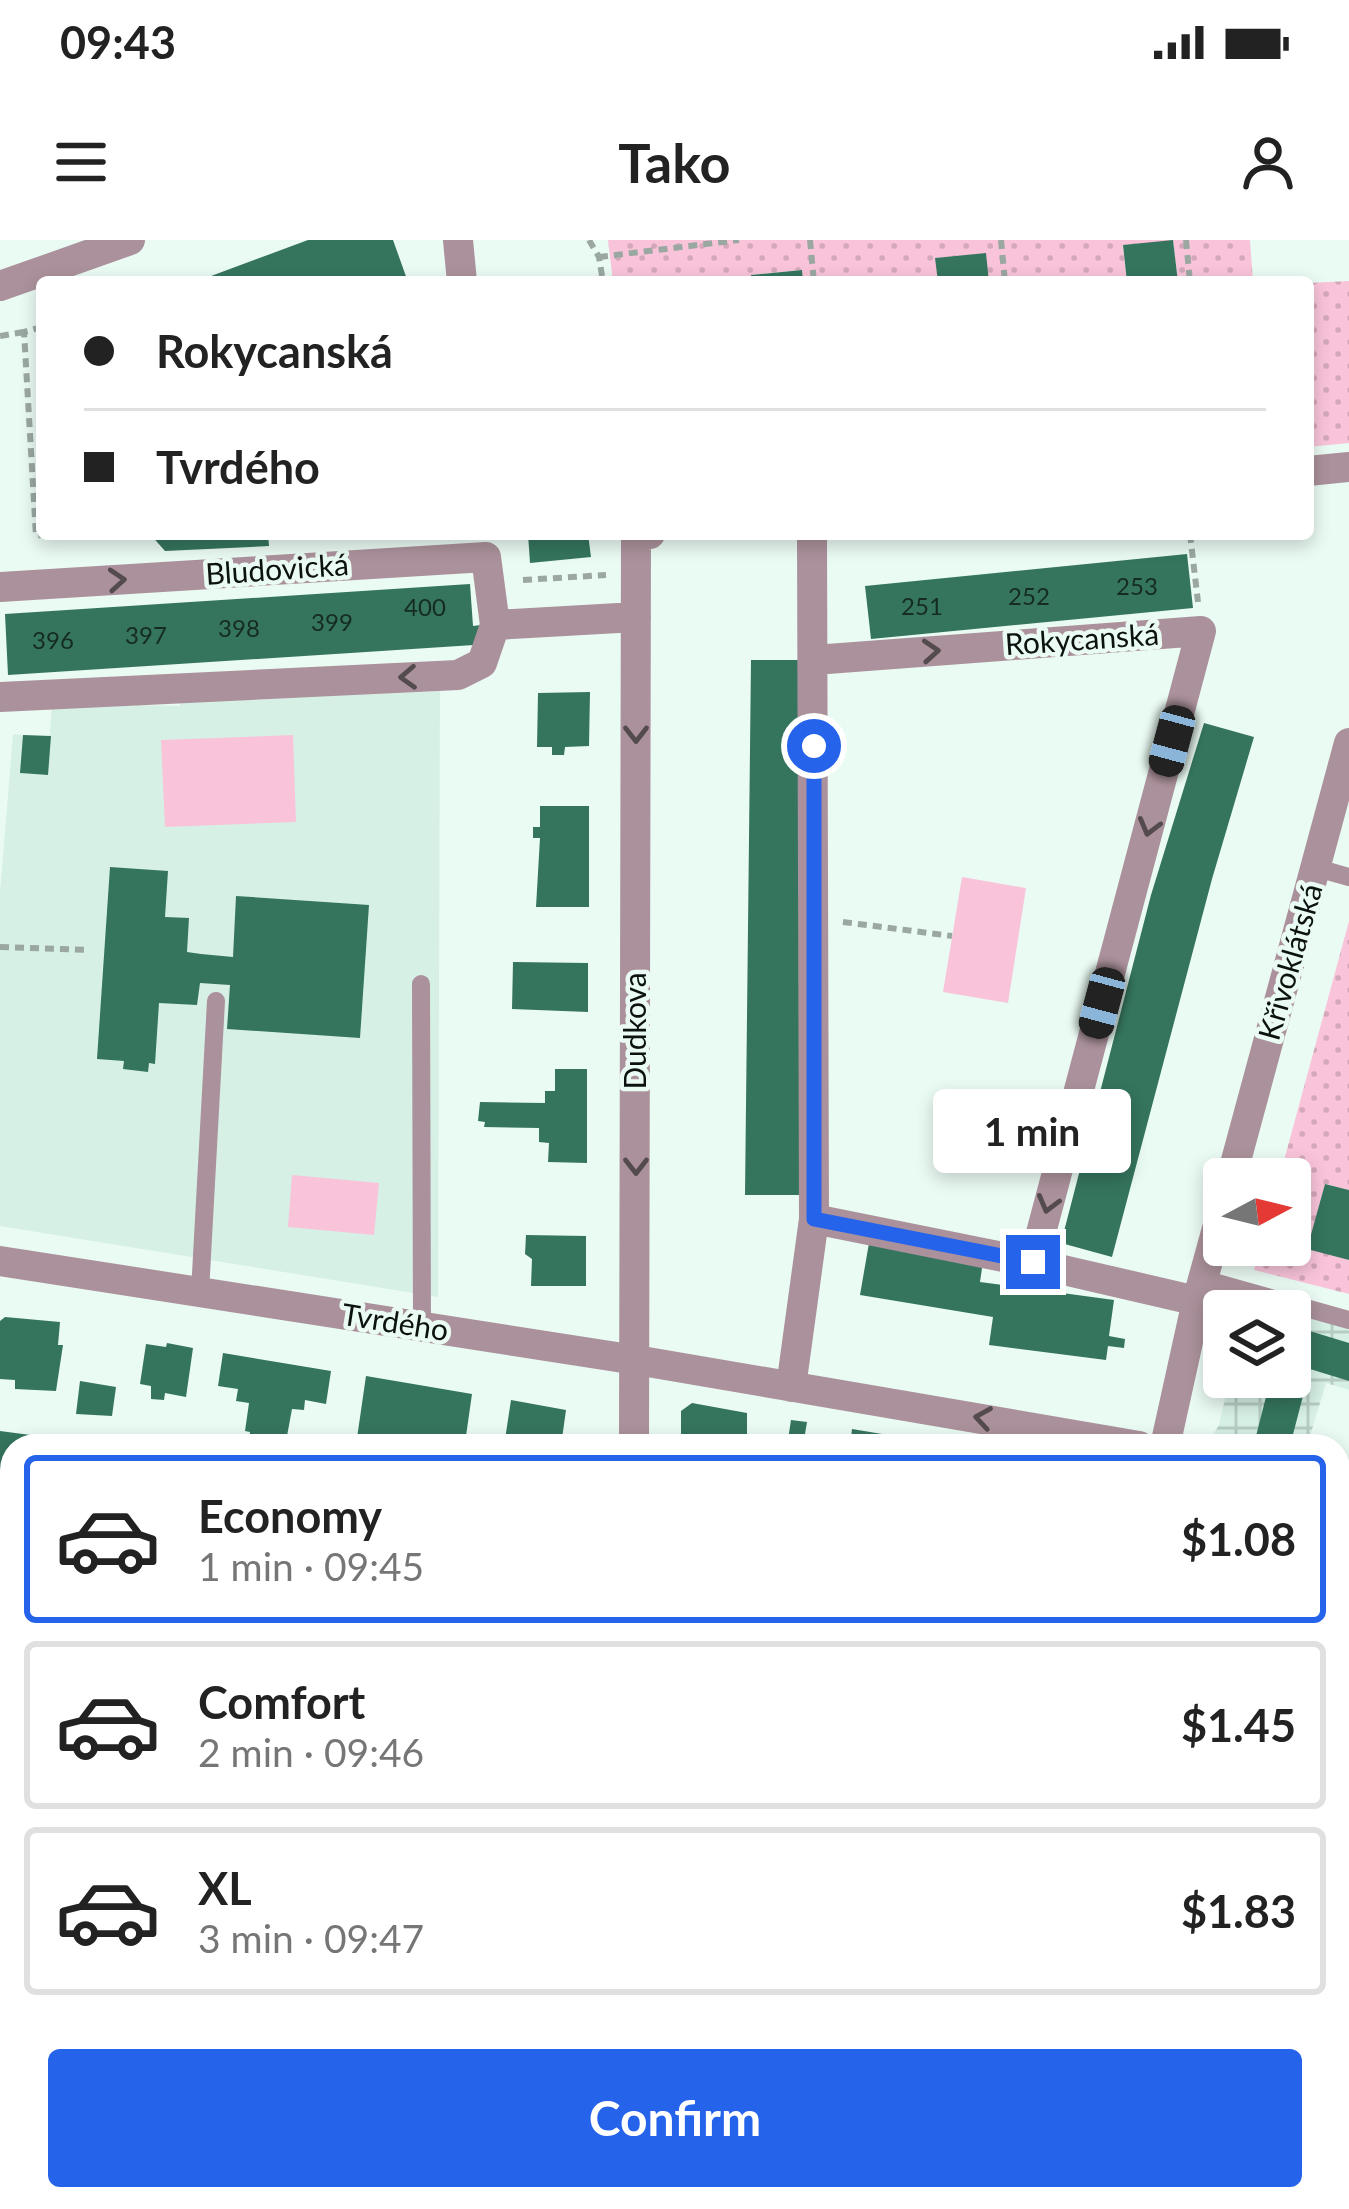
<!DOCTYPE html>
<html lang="en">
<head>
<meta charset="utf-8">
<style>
	body { margin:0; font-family:Lato,sans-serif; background:#f6f6f6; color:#222; height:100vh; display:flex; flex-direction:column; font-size:45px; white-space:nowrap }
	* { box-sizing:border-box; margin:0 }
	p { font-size:39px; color:#767676 }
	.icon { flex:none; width:66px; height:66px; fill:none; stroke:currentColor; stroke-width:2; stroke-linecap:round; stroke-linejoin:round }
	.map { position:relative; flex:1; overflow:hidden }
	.panel { position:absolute; left:0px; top:1194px; width:1350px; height:777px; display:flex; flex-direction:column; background:#fff; border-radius:36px 36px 0 0; box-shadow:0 6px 18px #0003 }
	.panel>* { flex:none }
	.banner { position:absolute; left:36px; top:36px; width:1278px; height:264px; border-radius:12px; box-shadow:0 6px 18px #0003; display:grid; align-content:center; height:264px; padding:0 48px; background:#fff }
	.needle { width:78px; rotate:83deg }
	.buttons { position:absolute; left:1203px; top:918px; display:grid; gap:24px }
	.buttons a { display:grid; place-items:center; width:108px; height:108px; border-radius:12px; background:#fff; box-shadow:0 6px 18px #0003; font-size:60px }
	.end { position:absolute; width:54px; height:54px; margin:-27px; border:15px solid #2563eb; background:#fff; box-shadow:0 0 0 6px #fff }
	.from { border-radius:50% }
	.bubble { position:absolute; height:84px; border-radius:12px; background:#fff; box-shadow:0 6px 18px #0003; font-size:39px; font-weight:700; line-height:84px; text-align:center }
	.car { position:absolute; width:36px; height:72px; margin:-36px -18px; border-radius:15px; box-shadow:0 0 9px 3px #0007; background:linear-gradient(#222 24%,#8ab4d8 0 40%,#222 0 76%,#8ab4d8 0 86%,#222 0) }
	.banner b { display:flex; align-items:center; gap:42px; height:114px; font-size:45px }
	.banner b+b { border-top:3px solid #e0e0e0 }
	.banner i { width:30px; height:30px; background:#222 }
	ul { padding:21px 0 0; list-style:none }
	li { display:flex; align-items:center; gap:36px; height:168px; margin:0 24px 18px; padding:0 24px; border:6px solid #e0e0e0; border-radius:12px }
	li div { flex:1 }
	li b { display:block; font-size:45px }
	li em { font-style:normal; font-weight:700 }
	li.current { border-color:#2563eb }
	li>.icon { width:108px; height:108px; stroke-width:1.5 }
	.primary-button { display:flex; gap:24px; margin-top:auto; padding:24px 48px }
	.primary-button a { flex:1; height:138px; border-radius:12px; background:#2563eb; color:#fff; font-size:48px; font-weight:700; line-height:138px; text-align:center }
	.status { display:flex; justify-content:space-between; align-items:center; height:84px; padding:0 60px; background:#fff; direction:ltr }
	.status svg { height:33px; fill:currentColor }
	header { display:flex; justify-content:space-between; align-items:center; height:156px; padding:0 48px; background:#fff; font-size:54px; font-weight:700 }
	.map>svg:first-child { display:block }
</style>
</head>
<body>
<div class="status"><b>09:43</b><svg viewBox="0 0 49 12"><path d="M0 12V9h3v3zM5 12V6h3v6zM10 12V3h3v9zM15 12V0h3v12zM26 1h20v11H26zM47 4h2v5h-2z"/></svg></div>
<header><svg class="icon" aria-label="menu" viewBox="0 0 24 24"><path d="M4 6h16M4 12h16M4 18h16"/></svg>Tako<svg class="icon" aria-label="person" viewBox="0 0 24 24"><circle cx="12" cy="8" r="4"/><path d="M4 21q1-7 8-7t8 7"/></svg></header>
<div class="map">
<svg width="1349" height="1969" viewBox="0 0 1349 1969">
	<defs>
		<pattern id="industrial-grid" width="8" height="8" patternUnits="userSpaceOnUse" patternTransform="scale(3)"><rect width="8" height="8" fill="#d6f0e5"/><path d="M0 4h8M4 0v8" fill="none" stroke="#b6cdc3"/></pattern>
		<pattern id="grass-dots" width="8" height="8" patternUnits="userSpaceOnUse" patternTransform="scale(3)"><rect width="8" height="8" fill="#f9c4da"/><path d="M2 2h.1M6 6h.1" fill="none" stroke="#d4a7ba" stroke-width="1.8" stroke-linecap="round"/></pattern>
	</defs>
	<rect width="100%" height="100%" fill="#eafbf3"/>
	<path fill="#d6f0e5" d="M440 439 438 1057 0 986V653L13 494 23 495 21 533 47 535 52 463 180 466 181 455Z"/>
	<path fill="url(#industrial-grid)" d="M1290 1071 1349 1088V1150L1326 1143 1307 1206H1206L1219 1185 1230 1137H1290Z"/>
	<path fill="url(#grass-dots)" d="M608 0H1250L1253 42H1178L1173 1 1123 6 1127 42H989L985 14 936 18 938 42H803L801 30 752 35V42H613Z
		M1349 41V203L1308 207V43Z
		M1349 681V950L1325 944 1308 1008 1349 1020V1054L1254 1030 1261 1005H1290V939H1279Z"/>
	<path fill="#f9c4da" d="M293 495 296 582 165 587 161 500Z
		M962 637 1026 648 1008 763 943 752Z
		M292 935 379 943 374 995 288 987Z"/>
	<path fill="#35755d" d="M308 0H393L408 42H195Z
		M1173 0 1178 42H1127L1123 5Z
		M986 13 989 42H938L935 18Z
		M802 30 803 42H752L751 35Z
		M150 294H268L269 306 165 311Z
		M528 294H588L591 317 530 323Z
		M1187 314 1193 368 871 399 865 346Z
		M470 344 473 386 481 385 482 400 474 401V405L8 435 5 374Z
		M751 420H804L799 955H745Z
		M590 452 589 506 565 507 564 515H552V507H537L538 453Z
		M1204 483 1254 497 1212 639 1112 1017 1061 1003 1151 655Z
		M23 495 51 496 48 535 20 533Z
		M540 566H589V667H536L540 598H533V587H540Z
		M110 627 168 631 165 677 189 678 187 712 201 714 233 717 236 656 369 665 360 798 227 789 230 745 200 743 197 765 159 763 155 824 149 823 148 832 123 829 124 821 97 819Z
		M513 722 588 723V772L512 769Z
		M555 829H587V923L548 922 549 903 539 902V888L484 887 485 882 478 881 480 862 545 863V851H555Z
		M1325 944 1349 950V1020L1307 1009Z
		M526 995 586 996V1046H531L532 1019 525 1014Z
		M869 1003 983 1021 980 1042 1114 1060 1109 1096 1125 1099 1124 1108 1108 1106 1106 1120 989 1105 993 1077 860 1055Z
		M5 1077 60 1082 58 1105H63L56 1151 15 1149V1140L0 1139V1081Z
		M1290 1085 1349 1103V1141L1310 1129 1290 1206 1254 1204 1271 1137H1290Z
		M167 1103 193 1108 186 1157 165 1153 164 1160 151 1159V1146L140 1144 146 1104 166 1107Z
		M223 1113 331 1131 326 1164 305 1160 304 1170 292 1169 287 1196 280 1195 278 1206H248L250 1192 245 1191 249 1163 236 1161 238 1149 218 1146Z
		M366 1136 472 1154 465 1203 448 1201 447 1206H407L357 1198Z
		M80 1141 116 1147 112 1176 76 1174Z
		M511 1160 566 1170 561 1206H504Z
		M692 1163 747 1173V1206H681V1171Z
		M791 1180 807 1182 803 1206H787Z
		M852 1189 900 1197 898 1206H850Z
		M0 1191 38 1196V1206H12V1300L0 1299Z
		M0 1339 12 1340V1441L0 1440Z
		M0 1542H12V1608L0 1607Z
		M1338 1665H1349V1735H1341L1345 1700 1338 1699Z
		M0 1737H12V1768H7L5 1780 0 1779Z
		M365 1959H392L390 1969H343L344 1963 364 1966Z
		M593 1959H633L634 1969H595Z
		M785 1959H916L915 1969H784Z
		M1086 1959H1230L1229 1969H1092L1093 1964 1086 1963Z"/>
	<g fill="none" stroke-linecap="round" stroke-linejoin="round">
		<path stroke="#9ba8a2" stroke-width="6" stroke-dasharray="9 6" stroke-linecap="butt" d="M589 0 599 17 603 42
			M810 0 814 42
			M1001 0 1005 42
			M1186 0 1190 42
			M599 17 739 0
			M42 87 24 92 36 296 44 294
			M0 96 24 92
			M1190 294 1198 362
			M523 340 606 335
			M843 682 952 696
			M0 707 88 710
			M0 1617H12
			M0 1732H12
			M1345 1811 1340 1891 1349 1892
			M1338 1904 1340 1891
			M745 1969 751 1959
			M1330 1969 1331 1959"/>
		<path stroke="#ab919b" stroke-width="18" d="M1317 628 1349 637
			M421 744 422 1088
			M1203 1039 1349 1080
			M200 1052 216 761"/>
		<path stroke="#ab919b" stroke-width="30" d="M458 0 462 42
			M0 46 130 0
			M1308 231 1349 227
			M812 294 814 979
			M0 347 486 317 495 385 482 423 458 435 0 457
			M495 385 636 377
			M814 420 1201 391 1033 1023
			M1231 939 1349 503
			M0 1021 636 1120 1139 1206
			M791 1147 814 979 1033 1023 1197 1061
			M634 1206 636 295 650 294
			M1165 1206 1197 1061 1224 963
			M1338 1251 1349 1255"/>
		<path stroke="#ab919b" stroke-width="30" d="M0 1688H12
			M671 1959 673 1969"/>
	</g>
	<defs><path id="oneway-chevron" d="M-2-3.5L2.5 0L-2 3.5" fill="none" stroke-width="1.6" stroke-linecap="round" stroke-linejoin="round" transform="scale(3)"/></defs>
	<g stroke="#544b4e">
		<use href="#oneway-chevron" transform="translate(117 340) rotate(-4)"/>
		<use href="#oneway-chevron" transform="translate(931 411) rotate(-4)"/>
		<use href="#oneway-chevron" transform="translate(408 437) rotate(177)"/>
		<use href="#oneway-chevron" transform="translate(636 494) rotate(90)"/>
		<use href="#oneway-chevron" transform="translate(1149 587) rotate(105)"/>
		<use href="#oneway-chevron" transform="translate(636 926) rotate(90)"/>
		<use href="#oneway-chevron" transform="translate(1048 964) rotate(105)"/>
		<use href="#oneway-chevron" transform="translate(983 1178) rotate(-171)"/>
	</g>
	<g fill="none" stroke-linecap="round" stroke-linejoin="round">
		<path stroke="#2563eb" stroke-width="15" d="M814 506V979L1033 1022"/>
	</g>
	<g text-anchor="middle" stroke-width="9" stroke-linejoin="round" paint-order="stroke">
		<g font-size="24" fill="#162b22">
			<text x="1137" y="355">253</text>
			<text x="1029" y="365">252</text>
			<text x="922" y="375">251</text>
			<text x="425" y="376">400</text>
			<text x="332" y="391">399</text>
			<text x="239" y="397">398</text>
			<text x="146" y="404">397</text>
			<text x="53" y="409">396</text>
		</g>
		<g font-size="30" fill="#0c120f" stroke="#eafbf3">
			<text transform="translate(277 330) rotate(-4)" y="10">Bludovická</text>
			<text transform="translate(1082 400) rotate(-4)" y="10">Rokycanská</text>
			<text transform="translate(1291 722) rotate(-74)" y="10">Křivoklátská</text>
			<text transform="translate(636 791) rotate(-90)" y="10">Dudkova</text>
			<text transform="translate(395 1083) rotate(9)" y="10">Tvrdého</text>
		</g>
	</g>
</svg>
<div class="buttons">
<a><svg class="needle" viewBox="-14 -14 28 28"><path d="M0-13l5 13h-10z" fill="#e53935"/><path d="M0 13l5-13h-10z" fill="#767676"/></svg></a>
<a><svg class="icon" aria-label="layers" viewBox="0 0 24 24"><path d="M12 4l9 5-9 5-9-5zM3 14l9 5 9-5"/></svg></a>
</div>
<i class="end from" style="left:814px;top:506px"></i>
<i class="end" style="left:1033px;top:1022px"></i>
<div class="bubble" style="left:933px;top:849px;width:198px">1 min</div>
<i class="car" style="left:1172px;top:501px;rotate:195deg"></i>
<i class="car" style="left:1102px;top:763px;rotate:195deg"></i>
<div class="banner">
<b><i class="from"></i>Rokycanská</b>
<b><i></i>Tvrdého</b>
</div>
<section class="panel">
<ul>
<li class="current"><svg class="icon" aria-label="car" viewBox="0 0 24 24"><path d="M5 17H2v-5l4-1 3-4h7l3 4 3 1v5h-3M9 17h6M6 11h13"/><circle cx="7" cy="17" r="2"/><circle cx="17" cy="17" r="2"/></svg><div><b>Economy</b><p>1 min · 09:45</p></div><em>$1.08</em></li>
<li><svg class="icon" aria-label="car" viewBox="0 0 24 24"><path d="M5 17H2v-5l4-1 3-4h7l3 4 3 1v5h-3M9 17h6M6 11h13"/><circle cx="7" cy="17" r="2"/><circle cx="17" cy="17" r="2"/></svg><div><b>Comfort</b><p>2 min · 09:46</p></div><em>$1.45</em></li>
<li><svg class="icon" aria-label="car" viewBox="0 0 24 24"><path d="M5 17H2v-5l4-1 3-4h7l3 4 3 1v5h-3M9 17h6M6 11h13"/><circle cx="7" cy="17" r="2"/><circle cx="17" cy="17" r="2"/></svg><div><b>XL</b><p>3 min · 09:47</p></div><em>$1.83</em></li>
</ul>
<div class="primary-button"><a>Confirm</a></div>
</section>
</div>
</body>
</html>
